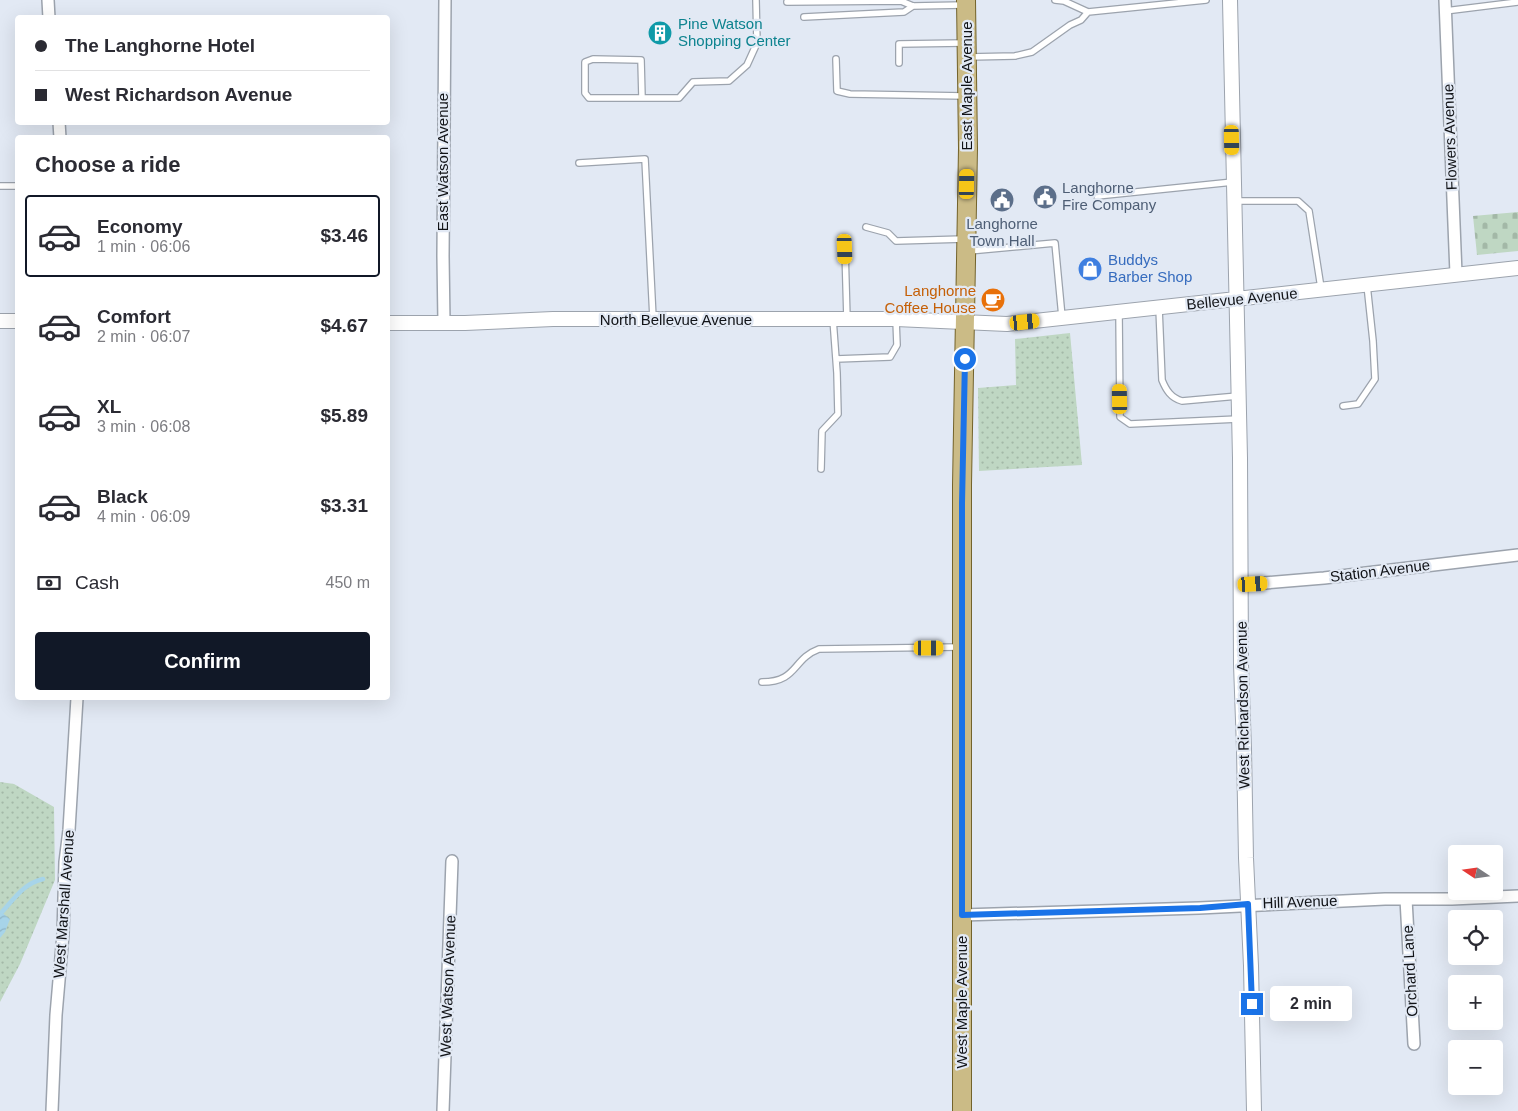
<!DOCTYPE html>
<html lang="en">
<head>
<meta charset="utf-8">
<style>
	body { margin:0; font-family:Helvetica,sans-serif; background:#f2f2f3; color:#2b2b33; height:100vh; display:flex; flex-direction:column; font-size:19px; white-space:nowrap }
	* { box-sizing:border-box; margin:0 }
	p { font-size:16px; color:#7c7c81 }
	.icon { flex:none; width:28px; height:28px; fill:none; stroke:currentColor; stroke-width:2; stroke-linecap:round; stroke-linejoin:round }
	.map { position:relative; flex:1; overflow:hidden }
	.side { position:absolute; left:15px; top:135px; width:375px; height:565px; display:flex; flex-direction:column; background:#fff; border-radius:5px; box-shadow:0 5px 20px #0002 }
	.side>* { flex:none }
	.banner { position:absolute; left:15px; top:15px; width:375px; height:110px; border-radius:5px; box-shadow:0 5px 20px #0002; display:grid; align-content:center; height:110px; padding:0 20px; background:#fff }
	.needle { width:32px; rotate:283deg }
	.controls { position:absolute; left:1448px; top:845px; display:grid; gap:10px }
	.controls a { display:grid; place-items:center; width:55px; height:55px; border-radius:5px; background:#fff; box-shadow:0 5px 20px #0002; font-size:25px }
	.end { position:absolute; width:22px; height:22px; margin:-11px; border:6px solid #1a73e8; background:#fff; box-shadow:0 0 0 2px #fff }
	.from { border-radius:50% }
	.bubble { position:absolute; height:35px; border-radius:5px; background:#fff; box-shadow:0 5px 20px #0002; font-size:16px; font-weight:700; line-height:35px; text-align:center }
	.car { position:absolute; width:15px; height:30px; margin:-15px -8px; border-radius:6px; box-shadow:0 0 4px 1px #0007; background:linear-gradient(#f5c518 24%,#345 0 40%,#f5c518 0 76%,#345 0 86%,#f5c518 0) }
	.banner b { display:flex; align-items:center; gap:18px; height:48px; font-size:19px }
	.banner b+b { border-top:1px solid #e1e1e2 }
	.banner i { width:12px; height:12px; background:#2b2b33 }
	ul { padding:0; list-style:none }
	li { display:flex; align-items:center; gap:15px; height:82px; margin:0 10px 8px; padding:0 10px; border:2px solid transparent; border-radius:5px }
	li div { flex:1 }
	li b { display:block; font-size:19px }
	li em { font-style:normal; font-weight:700 }
	li.selected { border-color:#111827 }
	li>.icon { width:45px; height:45px; stroke-width:1.5 }
	h2 { padding:0 20px; font-size:22px; line-height:60px }
	.pay { display:flex; align-items:center; gap:12px; height:55px; padding:0 20px; font-size:19px }
	.pay p { margin-inline-start:auto }
	.action { display:flex; gap:10px; margin-top:auto; padding:10px 20px }
	.action a { flex:1; height:58px; border-radius:5px; background:#111827; color:#fff; font-size:20px; font-weight:700; line-height:58px; text-align:center }
	.map>svg:first-child { display:block }
</style>
</head>
<body>
<div class="map">
<svg width="1518" height="1111" viewBox="0 0 1518 1111">
	<defs>
		<pattern id="grass-dots" width="8" height="8" patternUnits="userSpaceOnUse" patternTransform="scale(1.25)"><rect width="8" height="8" fill="#bfd7c3"/><path d="M2 2h.1M6 6h.1" fill="none" stroke="#a3b8a7" stroke-width="1.8" stroke-linecap="round"/></pattern>
		<pattern id="cemetery-stones" width="16" height="16" patternUnits="userSpaceOnUse" patternTransform="scale(1.25)"><rect width="16" height="16" fill="#bfd7c3"/><path d="M2 7V4a2 2 0 0 1 4 0v3zM10 15v-3a2 2 0 0 1 4 0v3z" fill="#a3b8a7"/></pattern>
		<pattern id="water-waves" width="16" height="10" patternUnits="userSpaceOnUse" patternTransform="scale(1.25)"><rect width="16" height="10" fill="#a7d4e9"/><path d="M0 5q4-4 8 0t8 0" fill="none" stroke="#8fb5c7"/></pattern>
	</defs>
	<rect width="100%" height="100%" fill="#e2e9f4"/>
	<path fill="url(#grass-dots)" d="M1070 333 1082 465 979 471 978 388 1016 385 1015 339Z
		M0 782 14 784 54 807 55 880 20 964 0 1002Z"/>
	<path fill="url(#cemetery-stones)" d="M1518 212V251L1477 255 1473 216Z"/>
	<path fill="url(#water-waves)" d="M0 911 10 919 5 932 0 938Z"/>
	<g fill="none" stroke-linecap="round" stroke-linejoin="round">
		<path stroke="#a7d4e9" stroke-width="4.5" d="M2 912C15 898 23 884 43 879"/>
		<defs>
			<path id="service" d="M1055 0 1064 1 1088 12
				M787 2 901 1 913 6 964 5
				M1445 11 1518 2
				M804 17 904 12 913 6
				M968 57 1015 56 1032 52 1070 25 1081 20 1088 12 1206 0
				M836 59 837 91 850 94 965 96
				M899 63V44L964 43
				M642 98 641 60 593 59 585 62V93L589 98H679L693 82 729 81 747 65 757 43 756 0
				M579 163 645 159 653 318
				M0 186H18
				M1097 196 1233 182
				M1235 201H1298L1309 211 1321 288
				M866 227 888 233 896 241 964 239
				M845 249 847 319
				M969 251 1055 243 1062 317
				M1159 308 1162 380C1166 390 1171 398 1182 401L1238 396
				M1119 313 1120 417 1130 424 1238 419
				M836 359 890 357 897 345 896 320
				M1343 406 1358 404 1375 379 1373 341 1367 285
				M821 469 822 431 838 414 837 373 833 319
				M762 682C798 682 792 659 819 649L960 647"/>
			<path id="minor" d="M48 0 49 18
				M1445 0 1456 274
				M59 122 60 138
				M444 323 443 256 445 0
				M1241 585 1324 578 1518 555
				M1406 899 1414 1044
				M962 915 1199 908 1385 899H1452L1518 896
				M52 1111 56 1015 63 934 65 862 69 830 77 698
				M443 1111 452 861"/>
			<path id="tertiary" d="M1230 0 1240 458 1241 664 1244 749 1246 858 1251 966 1254 1111
				M0 321H18
				M388 323H465L553 319H896L1007 324 1518 268"/>
			<path id="primary" d="M962 1111V485L968 148 966 0"/>
		</defs>
		<use href="#service" stroke="#9ca3ad" stroke-width="8"/>
		<use href="#minor" stroke="#9ca3ad" stroke-width="14"/>
		<use href="#tertiary" stroke="#9ca3ad" stroke-width="16"/>
		<use href="#primary" stroke="#73632b" stroke-width="20"/>
		<use href="#service" stroke="#fff" stroke-width="5.5"/>
		<use href="#minor" stroke="#fff" stroke-width="11"/>
		<use href="#tertiary" stroke="#fff" stroke-width="14"/>
		<use href="#primary" stroke="#cbbb86" stroke-width="18"/>
	</g>
	<g fill="none" stroke-linecap="round" stroke-linejoin="round">
		<path stroke="#1a73e8" stroke-width="6" d="M965 359 962 503V915L1200 908 1248 904 1252 1004"/>
	</g>
	<defs>
		<symbol id="building-disc" viewBox="-11 -11 22 22"><circle r="9.5" fill="#0f9aa8" stroke="#e2e9f4"/><path d="M-4-6H4V6H1V3H-1V6H-4ZM-2.5-4.3h1.7v1.8h-1.7ZM.8-4.3h1.7v1.8H.8ZM-2.5-1h1.7V.8h-1.7ZM.8-1h1.7V.8H.8Z" fill="#fff"/></symbol>
		<symbol id="civic-disc" viewBox="-11 -11 22 22"><circle r="9.5" fill="#5c6f8a" stroke="#e2e9f4"/><path d="M-.6-6.5H3V-4.5H.6V-3L4-1V1h2V6H-6V1h2V-1L-.6-3ZM-1.2 2.5V6h2.4V2.5Z" fill="#fff"/></symbol>
		<symbol id="shop-disc" viewBox="-11 -11 22 22"><circle r="9.5" fill="#3f7fe0" stroke="#e2e9f4"/><path d="M-5-2.5h2.3a2.7 3.5 0 0 1 5.4 0H5L5.5 6h-11ZM-1.5-2.5h3a1.5 2.3 0 0 0-3 0Z" fill="#fff"/></symbol>
		<symbol id="cafe-disc" viewBox="-11 -11 22 22"><circle r="9.5" fill="#e8710a" stroke="#e2e9f4"/><path d="M-5.5-4.5H6V0H3Q3 3.5 0 3.5H-2.5Q-5.5 3.5-5.5 0ZM3-3.2v2h1.7v-2ZM-6 4.5H4V6H-6Z" fill="#fff"/></symbol>
	</defs>
	<g fill-rule="evenodd">
		<use href="#building-disc" x="646" y="19" width="28" height="28"/>
		<use href="#civic-disc" x="1031" y="183" width="28" height="28"/>
		<use href="#civic-disc" x="988" y="186" width="28" height="28"/>
		<use href="#shop-disc" x="1076" y="255" width="28" height="28"/>
		<use href="#cafe-disc" x="979" y="286" width="28" height="28"/>
	</g>
	<g text-anchor="middle" stroke-width="4.5" stroke-linejoin="round" paint-order="stroke">
		<g font-size="15" fill="#0d838f" stroke="#e2e9f4" text-anchor="start">
			<text x="678" y="29">Pine Watson<tspan x="678" dy="17">Shopping Center</tspan></text>
		</g>
		<g font-size="15" fill="#111317" stroke="#e2e9f4">
			<text transform="translate(967 86) rotate(-90)" y="5">East Maple Avenue</text>
			<text transform="translate(1450 137) rotate(-92)" y="5">Flowers Avenue</text>
			<text transform="translate(443 162) rotate(-90)" y="5">East Watson Avenue</text>
			<text transform="translate(1242 299) rotate(-6)" y="5">Bellevue Avenue</text>
			<text x="676" y="325">North Bellevue Avenue</text>
			<text transform="translate(1380 571) rotate(-7)" y="5">Station Avenue</text>
			<text transform="translate(1243 705) rotate(-91)" y="5">West Richardson Avenue</text>
			<text transform="translate(1300 902) rotate(-2)" y="5">Hill Avenue</text>
			<text transform="translate(64 904) rotate(-86)" y="5">West Marshall Avenue</text>
			<text transform="translate(1410 971) rotate(-93)" y="5">Orchard Lane</text>
			<text transform="translate(448 986) rotate(-88)" y="5">West Watson Avenue</text>
			<text transform="translate(962 1002) rotate(-90)" y="5">West Maple Avenue</text>
		</g>
		<g font-size="15" fill="#4e5e75" stroke="#e2e9f4" text-anchor="start">
			<text x="1062" y="193">Langhorne<tspan x="1062" dy="17">Fire Company</tspan></text>
			<text x="1002" y="229" text-anchor="middle">Langhorne<tspan x="1002" dy="17">Town Hall</tspan></text>
		</g>
		<g font-size="15" fill="#366cbe" stroke="#e2e9f4" text-anchor="start">
			<text x="1108" y="265">Buddys<tspan x="1108" dy="17">Barber Shop</tspan></text>
		</g>
		<g font-size="15" fill="#c56008" stroke="#e2e9f4" text-anchor="end">
			<text x="976" y="296">Langhorne<tspan x="976" dy="17">Coffee House</tspan></text>
		</g>
	</g>
</svg>
<div class="controls">
<a><svg class="needle" viewBox="-14 -14 28 28"><path d="M0-13l5 13h-10z" fill="#e53935"/><path d="M0 13l5-13h-10z" fill="#7c7c81"/></svg></a>
<a><svg class="icon" aria-label="locate" viewBox="0 0 24 24"><circle cx="12" cy="12" r="6"/><path d="M12 2v4M12 18v4M2 12h4M18 12h4"/></svg></a>
<a>+</a>
<a>−</a>
</div>
<i class="end from" style="left:965px;top:359px"></i>
<i class="end" style="left:1252px;top:1004px"></i>
<div class="bubble" style="left:1270px;top:986px;width:82px">2 min</div>
<i class="car" style="left:1232px;top:140px;rotate:179deg"></i>
<i class="car" style="left:967px;top:184px;rotate:1deg"></i>
<i class="car" style="left:845px;top:249px;rotate:178deg"></i>
<i class="car" style="left:1025px;top:322px;rotate:84deg"></i>
<i class="car" style="left:1120px;top:399px;rotate:359deg"></i>
<i class="car" style="left:1253px;top:584px;rotate:87deg"></i>
<i class="car" style="left:929px;top:648px;rotate:90deg"></i>
<div class="banner">
<b><i class="from"></i>The Langhorne Hotel</b>
<b><i></i>West Richardson Avenue</b>
</div>
<section class="side">
<h2>Choose a ride</h2>
<ul>
<li class="selected"><svg class="icon" aria-label="car" viewBox="0 0 24 24"><path d="M5 17H2v-5l4-1 3-4h7l3 4 3 1v5h-3M9 17h6M6 11h13"/><circle cx="7" cy="17" r="2"/><circle cx="17" cy="17" r="2"/></svg><div><b>Economy</b><p>1 min · 06:06</p></div><em>$3.46</em></li>
<li><svg class="icon" aria-label="car" viewBox="0 0 24 24"><path d="M5 17H2v-5l4-1 3-4h7l3 4 3 1v5h-3M9 17h6M6 11h13"/><circle cx="7" cy="17" r="2"/><circle cx="17" cy="17" r="2"/></svg><div><b>Comfort</b><p>2 min · 06:07</p></div><em>$4.67</em></li>
<li><svg class="icon" aria-label="car" viewBox="0 0 24 24"><path d="M5 17H2v-5l4-1 3-4h7l3 4 3 1v5h-3M9 17h6M6 11h13"/><circle cx="7" cy="17" r="2"/><circle cx="17" cy="17" r="2"/></svg><div><b>XL</b><p>3 min · 06:08</p></div><em>$5.89</em></li>
<li><svg class="icon" aria-label="car" viewBox="0 0 24 24"><path d="M5 17H2v-5l4-1 3-4h7l3 4 3 1v5h-3M9 17h6M6 11h13"/><circle cx="7" cy="17" r="2"/><circle cx="17" cy="17" r="2"/></svg><div><b>Black</b><p>4 min · 06:09</p></div><em>$3.31</em></li>
</ul>
<div class="pay"><svg class="icon" aria-label="cash" viewBox="0 0 24 24"><path d="M3 7h18v10H3z"/><circle cx="12" cy="12" r="2"/></svg>Cash<p>450 m</p></div>
<div class="action"><a>Confirm</a></div>
</section>
</div>
</body>
</html>
